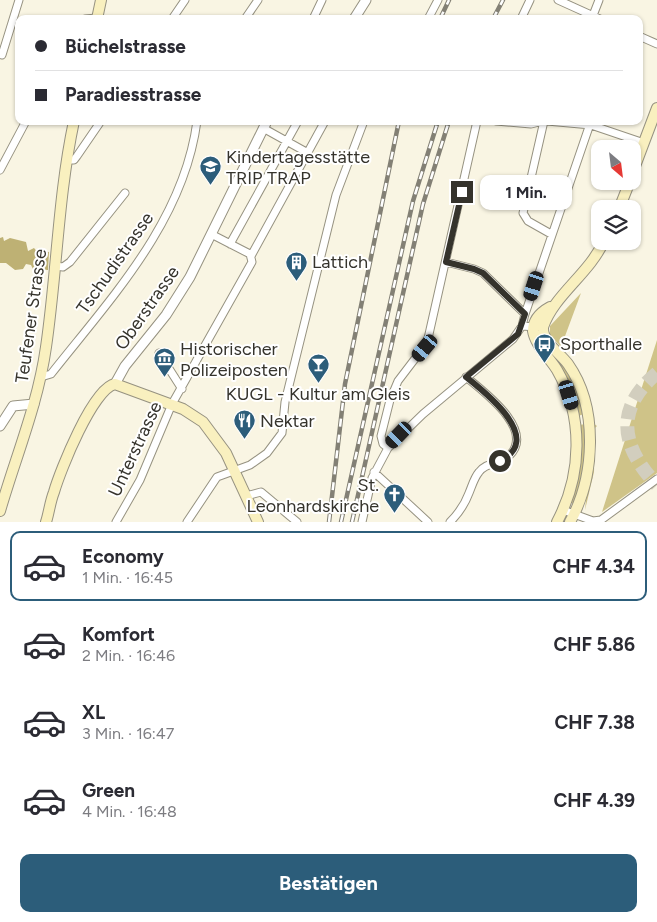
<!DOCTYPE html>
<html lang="de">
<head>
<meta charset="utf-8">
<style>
	body { margin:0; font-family:Figtree,sans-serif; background:#f2f2f3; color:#2b2b33; height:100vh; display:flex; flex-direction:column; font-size:19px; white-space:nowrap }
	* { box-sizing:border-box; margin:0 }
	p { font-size:16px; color:#7c7c81 }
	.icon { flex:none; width:28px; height:28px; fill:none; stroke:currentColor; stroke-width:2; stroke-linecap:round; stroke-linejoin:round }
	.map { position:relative; height:522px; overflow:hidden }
	.details { display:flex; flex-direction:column; background:#fff; flex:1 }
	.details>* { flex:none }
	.banner { position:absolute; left:15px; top:15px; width:628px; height:110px; border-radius:10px; box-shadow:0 1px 4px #0004; display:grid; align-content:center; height:110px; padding:0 20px; background:#fff }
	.needle { width:32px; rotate:152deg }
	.controls { position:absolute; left:591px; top:140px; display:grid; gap:10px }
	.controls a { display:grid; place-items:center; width:50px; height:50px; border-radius:10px; background:#fff; box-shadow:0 1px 4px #0004; font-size:25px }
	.end { position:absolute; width:22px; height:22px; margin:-11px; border:6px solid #35332c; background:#fff; box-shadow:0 0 0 2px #fff }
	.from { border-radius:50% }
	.bubble { position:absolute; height:35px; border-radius:10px; background:#fff; box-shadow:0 1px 4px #0004; font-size:16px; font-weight:700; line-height:35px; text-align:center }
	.car { position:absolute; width:15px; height:30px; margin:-15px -8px; border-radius:6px; box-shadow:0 0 4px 1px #0007; background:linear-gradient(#222 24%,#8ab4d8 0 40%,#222 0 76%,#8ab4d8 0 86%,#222 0) }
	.banner b { display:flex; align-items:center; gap:18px; height:48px; font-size:19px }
	.banner b+b { border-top:1px solid #e1e1e2 }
	.banner i { width:12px; height:12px; background:#2b2b33 }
	ul { padding:9px 0 0; list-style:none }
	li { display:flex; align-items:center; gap:15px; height:70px; margin:0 10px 8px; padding:0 10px; border:2px solid transparent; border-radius:10px }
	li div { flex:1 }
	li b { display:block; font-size:19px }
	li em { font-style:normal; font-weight:700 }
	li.on { border-color:#2c5d7a }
	li>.icon { width:45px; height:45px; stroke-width:1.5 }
	.primary-button { display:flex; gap:10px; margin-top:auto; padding:10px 20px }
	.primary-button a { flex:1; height:58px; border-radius:10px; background:#2c5d7a; color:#fff; font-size:20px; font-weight:700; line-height:58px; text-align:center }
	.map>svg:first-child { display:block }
</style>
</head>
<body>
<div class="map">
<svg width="657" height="522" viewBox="0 0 657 522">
	<rect width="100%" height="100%" fill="#f9f5e3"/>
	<path fill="#cfc388" d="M581 293 561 347 550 335V326Z
		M540 338C563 362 575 382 584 414L578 416Z
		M657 340V473L602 512Z
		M593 423 597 426 595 428 594 472 585 510Z
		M586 424V459L575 505 570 502 579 425Z"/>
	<path fill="#beb174" d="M3 237 4 241 10 238 26 242 28 251 34 248 39 254 41 251 49 252 48 270 33 269 31 265 26 264 23 269 15 270 6 263H0V238Z"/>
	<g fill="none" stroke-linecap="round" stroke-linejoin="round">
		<path stroke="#d2cebe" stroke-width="14" stroke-dasharray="14 7" stroke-linecap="butt" d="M657 373C614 409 621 447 657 485"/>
		<defs>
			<path id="minor" d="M558 0 600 19
				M592 18 599 0
				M85 19 97 18
				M172 19 185 0
				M245 19 258 0
				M313 19 322 0
				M428 19 438 0
				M521 19 530 0
				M639 36 657 44
				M2 55 19 0
				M496 121 531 124 543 121
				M544 121 523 213 528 221 551 234
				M547 121 591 125 644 143
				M263 128 308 153
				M66 160H74L77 156 101 121
				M0 170 26 121
				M230 244 298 121
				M251 256 325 121
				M446 262 474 269 483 273 525 314 522 326
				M55 266 63 267 70 262 125 193
				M525 314 591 121
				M159 353 182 389
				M41 377 51 374C111 298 184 221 197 121
				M388 448 383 444 381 436 390 400 398 381 427 343 477 121
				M374 472 428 522
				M246 496 261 492 297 522
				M563 510 593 521 601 520 657 479
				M116 522 140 480 172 404 252 262 250 254 211 234
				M187 522 217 477 250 465 267 453 282 433 285 402 336 195 364 121
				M362 522 372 478 388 448 423 414 513 339 522 326 537 327
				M450 522C458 514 465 504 469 493 472 486 474 478 479 472 486 462 500 464 509 456 536 430 484 392 466 377"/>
			<path id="tertiary" d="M354 19 366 0
				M115 384 125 366 166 315 190 277 267 121
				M0 426 13 406 34 404"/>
			<path id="secondary" d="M97 19 101 0
				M632 174 657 108
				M619 209 630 181
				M550 307C541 312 533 320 533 331 535 345 550 358 557 370 584 417 582 475 557 522
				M0 511C16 456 38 404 46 347 57 272 58 196 74 121
				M46 522C49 513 50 502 54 492 60 471 93 388 115 384L183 409 203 422 226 453 258 522
				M570 522C595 477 599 408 568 364 560 353 542 342 543 327 554 295 589 274 604 241"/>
		</defs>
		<use href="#minor" stroke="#969281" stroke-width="9"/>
		<use href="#tertiary" stroke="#969281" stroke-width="11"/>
		<use href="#secondary" stroke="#969281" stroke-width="12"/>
		<use href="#minor" stroke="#fff" stroke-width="7"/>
		<use href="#tertiary" stroke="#fff" stroke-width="9"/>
		<use href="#secondary" stroke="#f9f0bf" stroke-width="10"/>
		<defs>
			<path id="rail" d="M440 19 449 0
				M493 19 503 0
				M329 522 345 384 399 121
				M341 522 413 201 438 121
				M352 522 423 204 449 121"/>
		</defs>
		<use href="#rail" stroke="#838075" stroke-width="4.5"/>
		<use href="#rail" stroke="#fff" stroke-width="2.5" stroke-dasharray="8" stroke-linecap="butt"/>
	</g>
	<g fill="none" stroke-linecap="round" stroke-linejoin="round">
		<path stroke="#35332c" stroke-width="6" d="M462 192 446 262 474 269 483 273 525 314 518 334 466 377C486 393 545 439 500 461"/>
	</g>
	<defs>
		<symbol id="school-pin" viewBox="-11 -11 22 30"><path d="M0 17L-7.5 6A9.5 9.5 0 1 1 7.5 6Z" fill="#2c5d7a" stroke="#fff"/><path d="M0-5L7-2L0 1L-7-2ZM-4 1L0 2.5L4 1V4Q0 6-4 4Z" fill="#fff"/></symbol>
		<symbol id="building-pin" viewBox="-11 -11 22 30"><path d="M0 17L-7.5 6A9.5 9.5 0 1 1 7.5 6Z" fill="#2c5d7a" stroke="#fff"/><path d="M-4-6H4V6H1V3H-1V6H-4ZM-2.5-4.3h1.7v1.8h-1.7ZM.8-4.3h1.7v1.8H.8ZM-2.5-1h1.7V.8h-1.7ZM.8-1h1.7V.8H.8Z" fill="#fff"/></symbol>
		<symbol id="bus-pin" viewBox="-11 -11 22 30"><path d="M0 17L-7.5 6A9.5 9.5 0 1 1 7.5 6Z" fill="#2c5d7a" stroke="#fff"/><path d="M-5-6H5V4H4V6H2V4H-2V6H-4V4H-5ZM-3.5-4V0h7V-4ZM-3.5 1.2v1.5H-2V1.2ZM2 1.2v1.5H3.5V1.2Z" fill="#fff"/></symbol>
		<symbol id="museum-pin" viewBox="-11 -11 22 30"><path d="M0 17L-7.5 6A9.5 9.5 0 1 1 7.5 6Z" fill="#2c5d7a" stroke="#fff"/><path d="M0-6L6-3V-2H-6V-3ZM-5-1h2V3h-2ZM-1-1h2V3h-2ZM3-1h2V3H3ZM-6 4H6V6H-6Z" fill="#fff"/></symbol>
		<symbol id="bar-pin" viewBox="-11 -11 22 30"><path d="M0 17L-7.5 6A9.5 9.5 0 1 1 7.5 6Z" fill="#2c5d7a" stroke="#fff"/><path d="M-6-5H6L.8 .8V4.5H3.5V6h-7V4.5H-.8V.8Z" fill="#fff"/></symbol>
		<symbol id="restaurant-pin" viewBox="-11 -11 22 30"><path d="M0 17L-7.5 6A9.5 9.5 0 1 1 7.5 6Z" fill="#2c5d7a" stroke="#fff"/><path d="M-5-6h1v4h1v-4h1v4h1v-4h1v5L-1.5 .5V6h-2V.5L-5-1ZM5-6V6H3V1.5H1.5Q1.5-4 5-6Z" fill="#fff"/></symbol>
		<symbol id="church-pin" viewBox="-11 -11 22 30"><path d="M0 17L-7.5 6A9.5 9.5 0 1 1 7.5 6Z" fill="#2c5d7a" stroke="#fff"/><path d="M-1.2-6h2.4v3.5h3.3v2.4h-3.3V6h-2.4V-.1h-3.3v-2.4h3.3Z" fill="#fff"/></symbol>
	</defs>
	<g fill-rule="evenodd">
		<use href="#school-pin" x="198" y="154" width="25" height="34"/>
		<use href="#building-pin" x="284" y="250" width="25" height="34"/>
		<use href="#bus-pin" x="532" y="332" width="25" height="34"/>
		<use href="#museum-pin" x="152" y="346" width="25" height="34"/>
		<use href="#bar-pin" x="306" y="352" width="25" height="34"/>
		<use href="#restaurant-pin" x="232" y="408" width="25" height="34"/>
		<use href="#church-pin" x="382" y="482" width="25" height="34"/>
	</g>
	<g text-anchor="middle" stroke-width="4" stroke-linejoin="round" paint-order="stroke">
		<g font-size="18" fill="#35332c" stroke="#fff" text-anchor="start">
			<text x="226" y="163">Kindertagesstätte<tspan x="226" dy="21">TRIP TRAP</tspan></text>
			<text x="312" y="268">Lattich</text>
			<text x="560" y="350">Sporthalle</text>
			<text x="180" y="355">Historischer<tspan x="180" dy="21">Polizeiposten</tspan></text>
			<text x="318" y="400" text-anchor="middle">KUGL - Kultur am Gleis</text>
			<text x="260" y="427">Nektar</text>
			<text x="379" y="491" text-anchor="end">St.<tspan x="379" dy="21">Leonhardskirche</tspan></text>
		</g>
		<g font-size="18" fill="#35332c" stroke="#fff">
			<text transform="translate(115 263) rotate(-55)" y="6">Tschudistrasse</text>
			<text transform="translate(147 308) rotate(-55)" y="6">Oberstrasse</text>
			<text transform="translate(31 316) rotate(-82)" y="6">Teufener Strasse</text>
			<text transform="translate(135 449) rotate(-65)" y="6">Unterstrasse</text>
		</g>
	</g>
</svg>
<div class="controls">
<a><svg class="needle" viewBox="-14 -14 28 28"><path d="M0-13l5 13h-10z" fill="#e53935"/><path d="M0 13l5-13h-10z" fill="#7c7c81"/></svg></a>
<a><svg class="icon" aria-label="layers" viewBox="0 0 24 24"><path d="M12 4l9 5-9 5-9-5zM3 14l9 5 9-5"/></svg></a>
</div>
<i class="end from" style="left:500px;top:461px"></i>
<i class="end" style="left:462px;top:192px"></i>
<div class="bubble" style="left:480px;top:175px;width:92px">1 Min.</div>
<i class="car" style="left:534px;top:286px;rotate:198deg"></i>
<i class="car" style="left:425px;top:348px;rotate:220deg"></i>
<i class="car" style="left:569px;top:395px;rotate:163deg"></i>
<i class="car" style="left:399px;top:435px;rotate:224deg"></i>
<div class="banner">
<b><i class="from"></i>Büchelstrasse</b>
<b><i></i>Paradiesstrasse</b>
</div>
</div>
<section class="details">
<ul>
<li class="on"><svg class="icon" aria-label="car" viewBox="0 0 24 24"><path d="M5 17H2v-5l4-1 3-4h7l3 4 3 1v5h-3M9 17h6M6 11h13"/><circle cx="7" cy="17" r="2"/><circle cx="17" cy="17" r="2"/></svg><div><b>Economy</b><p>1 Min. · 16:45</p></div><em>CHF 4.34</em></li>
<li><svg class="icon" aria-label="car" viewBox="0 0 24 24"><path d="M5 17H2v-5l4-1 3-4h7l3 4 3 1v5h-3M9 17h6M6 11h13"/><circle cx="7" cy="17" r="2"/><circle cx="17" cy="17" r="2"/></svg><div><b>Komfort</b><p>2 Min. · 16:46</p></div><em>CHF 5.86</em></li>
<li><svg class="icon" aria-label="car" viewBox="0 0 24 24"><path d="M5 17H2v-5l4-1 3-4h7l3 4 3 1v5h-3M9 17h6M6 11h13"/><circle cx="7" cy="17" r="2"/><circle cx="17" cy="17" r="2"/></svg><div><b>XL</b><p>3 Min. · 16:47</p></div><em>CHF 7.38</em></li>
<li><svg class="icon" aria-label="car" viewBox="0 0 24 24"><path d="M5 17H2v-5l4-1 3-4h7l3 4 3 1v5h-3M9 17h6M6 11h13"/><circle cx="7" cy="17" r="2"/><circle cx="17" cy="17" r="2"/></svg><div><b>Green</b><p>4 Min. · 16:48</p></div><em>CHF 4.39</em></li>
</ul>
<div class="primary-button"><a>Bestätigen</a></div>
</section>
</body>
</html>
